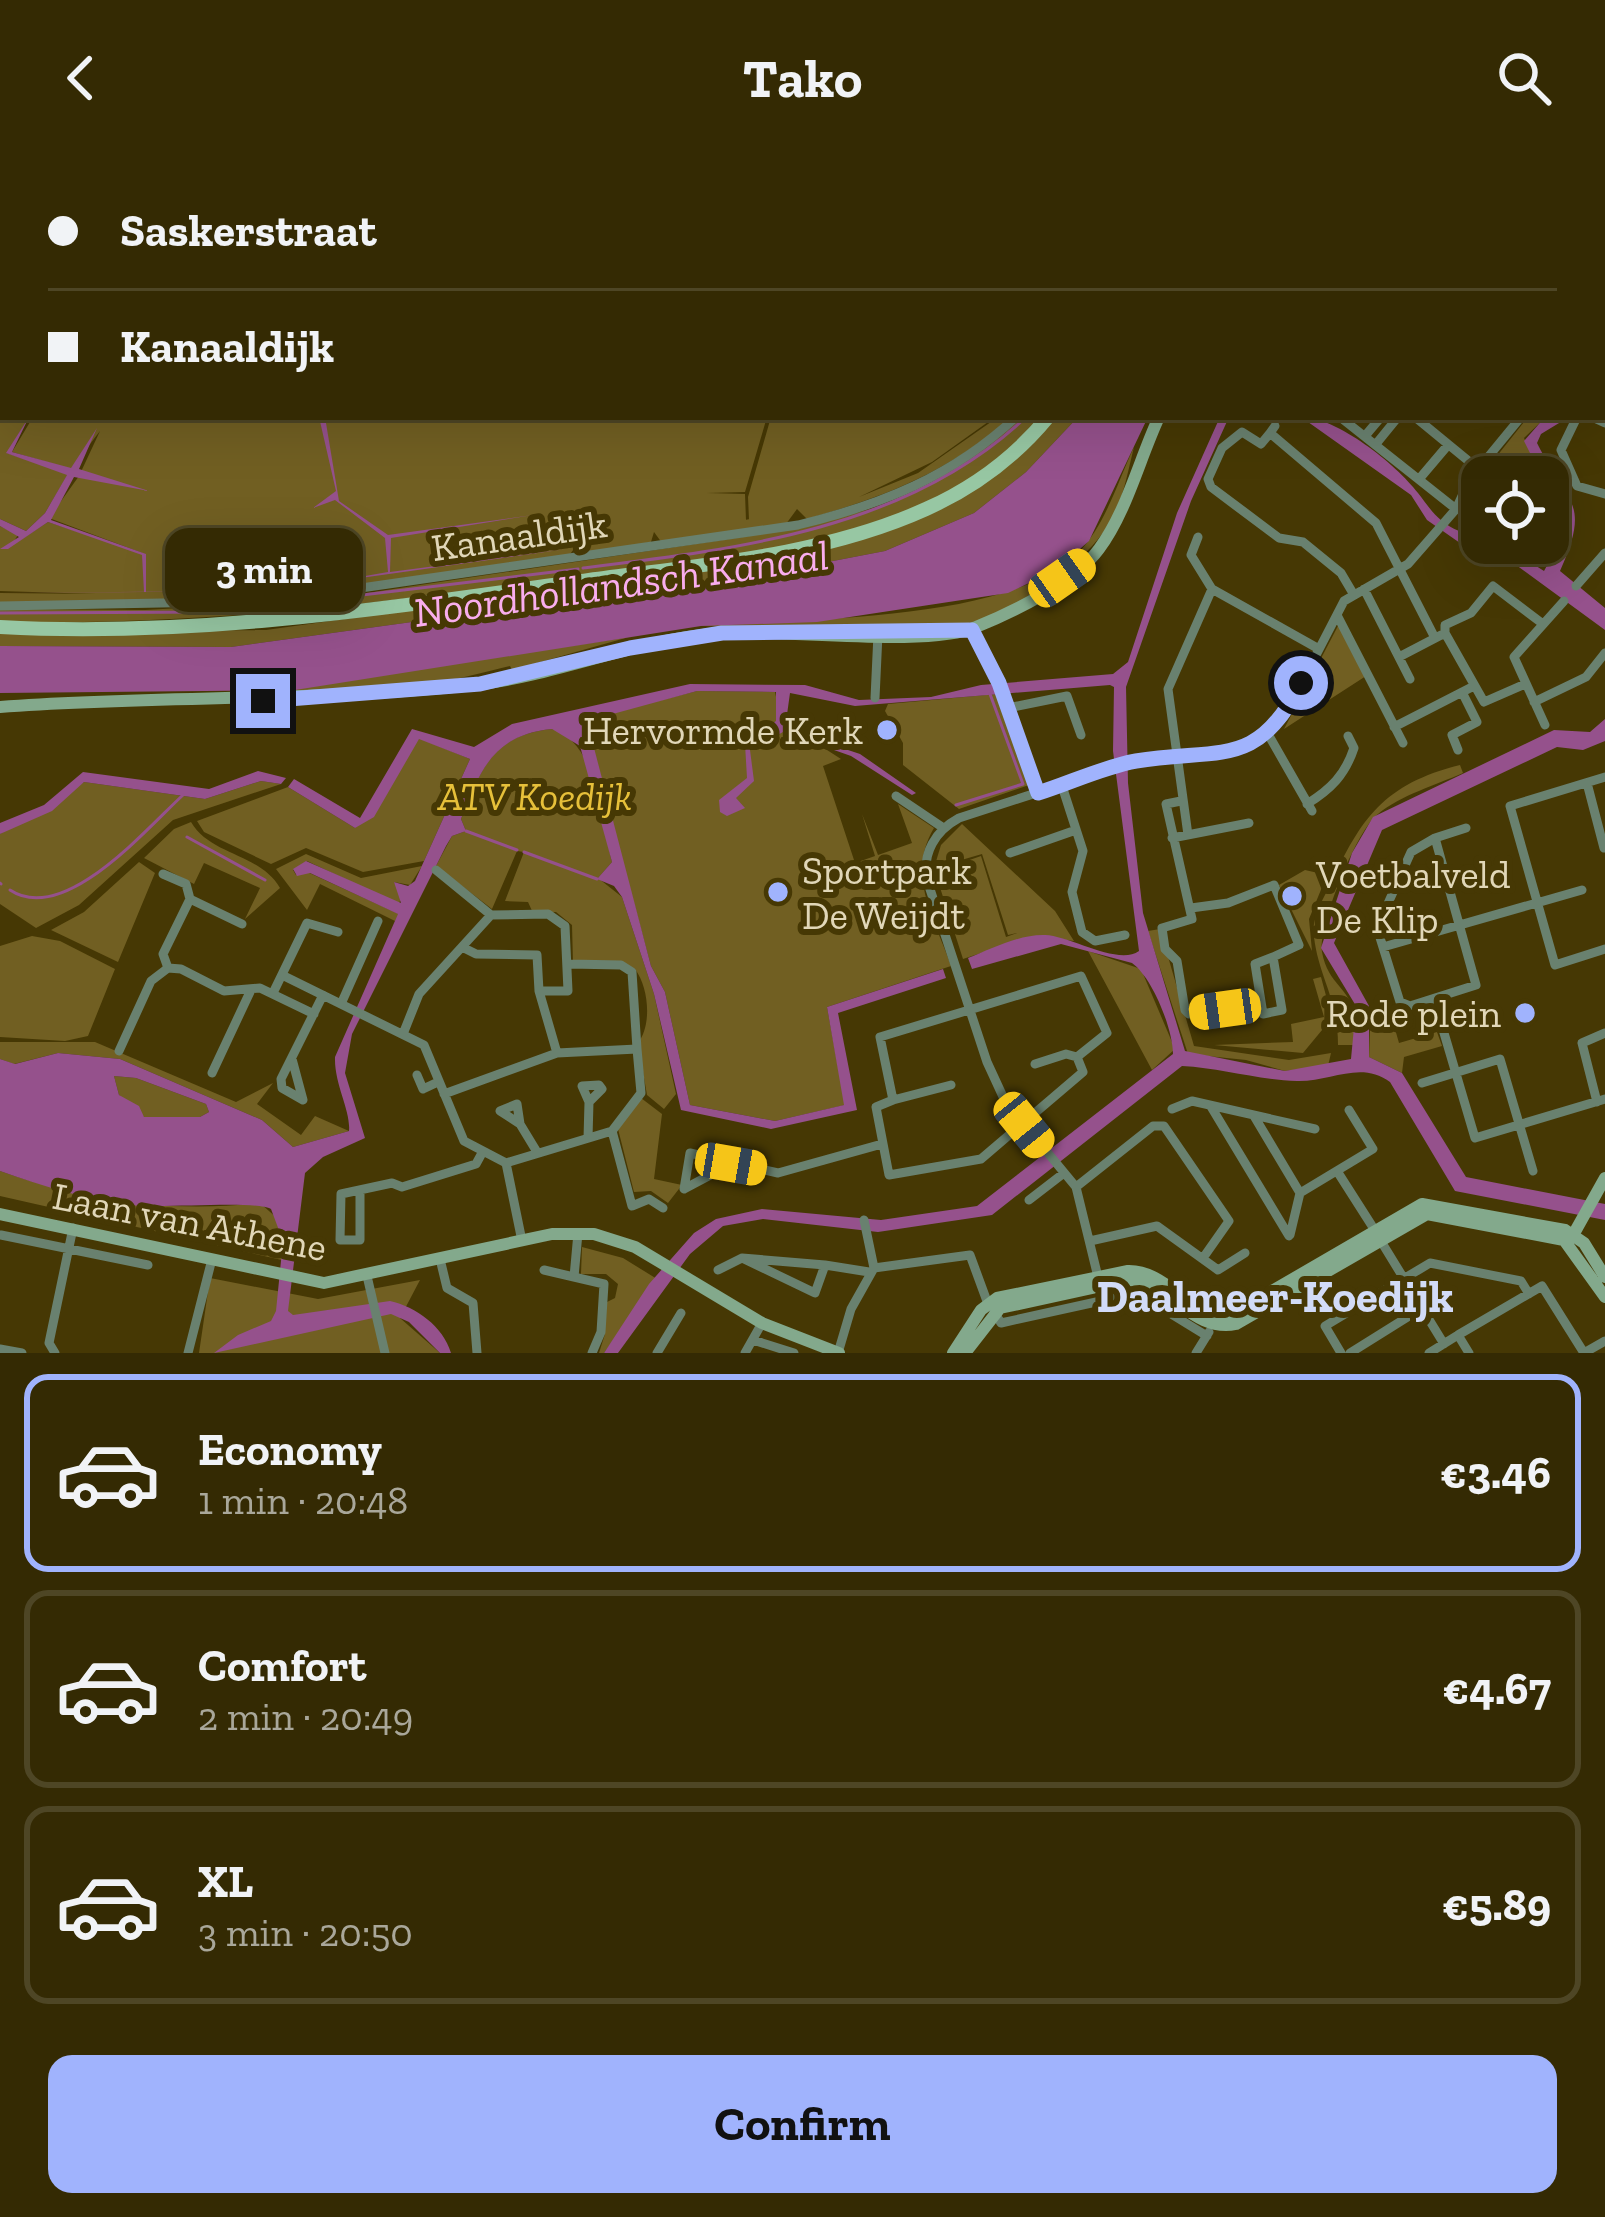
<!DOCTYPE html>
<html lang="en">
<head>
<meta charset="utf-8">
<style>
	body { margin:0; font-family:"Zilla Slab",serif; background:#3f3612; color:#f1f3f6; height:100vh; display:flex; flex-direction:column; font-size:45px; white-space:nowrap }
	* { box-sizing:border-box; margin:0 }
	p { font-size:39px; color:#a9a79a }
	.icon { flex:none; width:66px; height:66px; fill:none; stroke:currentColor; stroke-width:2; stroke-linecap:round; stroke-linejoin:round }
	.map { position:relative; height:1197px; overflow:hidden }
	.sheet { display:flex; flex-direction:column; background:#342a03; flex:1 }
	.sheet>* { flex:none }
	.guide { position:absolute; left:0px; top:0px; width:1605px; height:264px; box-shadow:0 12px 48px #0002,0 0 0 3px #4e4625; display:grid; align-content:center; height:264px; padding:0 48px; background:#342a03 }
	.controls { position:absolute; left:1461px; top:300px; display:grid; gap:24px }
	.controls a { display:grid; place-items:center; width:108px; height:108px; border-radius:24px; background:#342a03; box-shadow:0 12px 48px #0002,0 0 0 3px #4e4625; font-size:60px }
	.end { position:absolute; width:54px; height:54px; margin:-27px; border:15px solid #a0b3fd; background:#111; box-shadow:0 0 0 6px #111 }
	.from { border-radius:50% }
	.bubble { position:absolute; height:84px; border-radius:24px; background:#342a03; box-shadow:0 12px 48px #0002,0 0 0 3px #4e4625; font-size:39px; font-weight:700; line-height:84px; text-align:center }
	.car { position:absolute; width:36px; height:72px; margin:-36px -18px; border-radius:15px; box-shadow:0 0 9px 3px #0007; background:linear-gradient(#f5c518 24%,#345 0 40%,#f5c518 0 76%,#345 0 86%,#f5c518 0) }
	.guide b { display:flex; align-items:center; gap:42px; height:114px; font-size:45px }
	.guide b+b { border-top:3px solid #4e4625 }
	.guide i { width:30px; height:30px; background:#f1f3f6 }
	ul { padding:21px 0 0; list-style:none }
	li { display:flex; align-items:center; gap:36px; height:198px; margin:0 24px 18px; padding:0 24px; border:6px solid #4e4625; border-radius:24px }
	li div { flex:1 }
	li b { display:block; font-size:45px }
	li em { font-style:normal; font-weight:700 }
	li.active { border-color:#a0b3fd }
	li>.icon { width:108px; height:108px; stroke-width:1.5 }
	.button { display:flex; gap:24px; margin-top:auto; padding:24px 48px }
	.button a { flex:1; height:138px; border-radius:24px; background:#a0b3fd; color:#111; font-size:48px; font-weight:700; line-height:138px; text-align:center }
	header { display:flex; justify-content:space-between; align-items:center; height:156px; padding:0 48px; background:#342a03; font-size:54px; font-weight:700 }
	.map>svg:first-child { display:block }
</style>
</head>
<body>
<header><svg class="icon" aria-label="back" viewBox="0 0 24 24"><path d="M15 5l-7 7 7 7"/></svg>Tako<svg class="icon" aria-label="search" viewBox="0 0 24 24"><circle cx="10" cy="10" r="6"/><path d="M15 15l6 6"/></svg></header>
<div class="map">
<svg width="1605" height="1197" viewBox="0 0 1605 1197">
	<rect width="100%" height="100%" fill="#463804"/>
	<path fill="#715f22" d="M0 0H848L849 3H3V233Z
		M0 235 3 261H29L7 297 68 318 45 357 26 375 0 363Z
		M33 261H767L745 336 707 337 745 338 746 364 668 379 785 356 749 364 748 341 771 261H995L932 306 859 341 918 317 998 261H1012C948 316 887 340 807 363L797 353 786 368 662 387 654 376 651 386 584 398 576 390 568 401 326 434 317 425 309 438 254 442 246 432 238 442 0 447V437L96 438 0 435V370L18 379 11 390 48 366 145 398 49 362 79 320 100 275 71 313 12 296Z
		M1020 261H1043C1012 291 981 319 943 340 846 392 723 400 616 415 410 444 208 470 0 466V453L145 454 320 444 802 372 881 350 930 328Z
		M1055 261H1078L1026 316 974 357 885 395 776 416 231 491 0 490V475L266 474 702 413 916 363Z
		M1528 261H1546L1524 282 1542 321H1492L1485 315Z
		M1134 291C1128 315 1124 339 1113 361 1090 406 1010 462 959 469 874 481 786 471 701 470 800 461 1006 468 1078 397 1105 370 1118 325 1134 291Z
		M1339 468 1366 520 1284 573Z
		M629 481 512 514 510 510C445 526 352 550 280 534Z
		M697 535 775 536 783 575 813 585 841 603 823 610 855 707 875 700 862 658 878 699 912 687 898 648 934 672C906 719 934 761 951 810L827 851 845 949 775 965 690 949 665 836 651 810 586 570 590 562Z
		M997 538 1029 629 959 653 903 609V587L885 555 888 548Z
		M552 573C597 585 602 666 612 706L598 722 622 741 654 838 676 938 664 953 647 939 638 887C652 869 649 832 635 813L573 807 572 769 556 756 533 757 528 746 505 745 524 696 517 695 492 753 436 710 452 680 466 675 461 663C481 612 493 579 552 573Z
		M419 582 470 603 424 705 363 716 306 692 271 708 204 676 197 665 288 631 355 672Z
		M1460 609 1463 617C1436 629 1401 639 1378 658 1357 673 1318 770 1322 796 1329 837 1363 831 1355 889H1338C1338 842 1319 822 1314 781 1311 763 1322 745 1330 729 1361 662 1384 628 1460 609Z
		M261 625 281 628 173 664 79 749 36 772 0 748V678L84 626 205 643Z
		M191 666C211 700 260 697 280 732L245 763 260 732 204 707 194 728 144 702 174 673Z
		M962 668 1055 755 1074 785 1032 780 963 803 935 716 981 700 1006 781 1017 777 1008 779 982 698 934 712 941 689Z
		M306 698 361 722 422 710 410 729 394 726 403 741 398 748 307 705 293 714 296 719 305 715 399 758 395 765 320 728 307 754 276 713Z
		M139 706 155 717 118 806 51 774 84 756Z
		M1305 714 1327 719 1309 763 1312 795 1279 729Z
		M1160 773 1194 890 1289 904 1331 897 1328 910 1285 915 1246 904 1188 898 1148 775Z
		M32 780 60 785 115 813 88 880 65 885 0 881V790Z
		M1088 795 1141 813 1175 893 1152 914Z
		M1321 821 1332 862 1303 897 1214 889 1293 886 1291 868 1324 861 1313 823Z
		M1393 866 1399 887 1437 876 1442 890 1404 901 1402 917 1369 901 1370 872Z
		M0 886H95L236 946 273 927 257 948 301 979 315 960 349 975 293 991 262 964 120 903 58 897 14 908 0 903Z
		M114 920 136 922 206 948 209 956 200 961H144L119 939Z
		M641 942 662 958 654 1023 682 1029 668 1047 651 1035 634 1036 618 973Z
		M0 1015C87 1045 168 1057 260 1047L278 1063 282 1104 0 1040Z
		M582 1091 623 1102 657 1123 604 1197H599L605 1178 603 1148 615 1142 618 1128 606 1118H581Z
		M210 1122 318 1143 420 1124 400 1162 440 1197H199Z"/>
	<path fill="#95518c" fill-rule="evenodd" d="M29 261 12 296 71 312 97 272 79 313 149 335 74 321 51 364 146 398V436L236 435 0 437 144 436 142 399 48 366 8 393H0L19 381 0 370V363L26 375 45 357 67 319 6 297Z
		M319 261H325L339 345 388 379 533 359 391 382 390 416 566 393 325 427 388 416 385 382 335 344 313 352 336 335Z
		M1078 261H1148L1089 385 1056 414 1008 437 817 466 701 470 295 534 0 537V490L231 491 776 416 885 395 974 357 1026 316Z
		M1220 261H1229L1191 345 1126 531 1128 627 1143 757 1185 895 1285 915 1351 903 1356 850 1321 792 1352 697 1373 661 1554 574 1590 576 1605 563V585L1583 594 1557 591 1382 674 1334 787 1369 850V901L1402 917 1466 1021 1605 1048V1064L1455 1035 1390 926C1361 904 1330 926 1297 925 1259 924 1221 912 1182 910L992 1059 878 1076 763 1063 723 1070 690 1098 618 1197H604L649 1128 694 1077 716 1063 762 1053 881 1064 977 1050 1173 898C1173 874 1153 822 1132 807L1061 788 972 813 968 802C991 793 1020 778 1045 779 1071 780 1118 810 1139 795L1113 595 1114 531 1110 529 855 550 790 537 785 573 860 598 916 637 912 639 851 600 783 576 750 594 754 625 736 642 745 652 727 660 720 656 719 644 747 622 745 588 776 565V536L697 535 587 565 651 810 665 836 690 949 775 965 844 949 827 851 943 813 946 822 838 857 857 954 771 973 681 954 654 838 622 741 614 730 597 723 612 706 580 590 552 573C494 579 481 612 461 663L466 675 452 680 446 690 352 878 345 917 365 982 323 1001 305 1017 288 1155 293 1159 390 1145C416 1151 443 1170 451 1197H440L409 1166 391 1158 214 1197 238 1179 271 1165 276 1155 283 1085 271 1053C254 1044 161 1053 129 1049 85 1043 42 1030 0 1015V903L15 908 58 897 120 903 262 964 293 991 349 975C351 955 334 928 335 901L398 758 310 717 297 720 293 713 306 705 401 747 394 726 408 730 415 725 470 603 419 583 374 661 355 672 288 631 294 623 360 662 412 573 474 591 512 568 690 528 805 529 859 544 931 541 981 529 1113 518 1128 506 1177 357ZM114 920 136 922 206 948 209 956 200 961H144L139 950 119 939Z
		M1301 261C1337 261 1396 308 1418 337 1431 354 1438 366 1459 375L1469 367 1482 375V384L1472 379 1460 387 1427 364 1411 339Z
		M1545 261 1564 264 1541 278 1537 287C1567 348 1592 344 1560 415L1605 452V474L1486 387H1500L1544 415 1568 371 1557 338 1548 336V321H1542L1524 285Z
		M258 615 286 622 281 628 261 625 205 643 84 626 52 655 0 678V667L44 649 83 616 209 633Z"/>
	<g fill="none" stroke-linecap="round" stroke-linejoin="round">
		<path stroke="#95518c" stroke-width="3" d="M1195 3 1196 0
			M583 412C739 393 908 373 1026 261
			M0 457 220 456 578 413
			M956 649 1023 628 990 538
			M466 675 517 694
			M187 681 265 724
			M524 696 597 723
			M0 727 1 728
			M10 734C64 770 146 673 183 639"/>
		<path stroke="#69816f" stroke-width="9" d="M1501 0 1502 1
			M1187 3 1188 0
			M1435 3 1437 0
			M1602 124 1605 126
			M1340 261 1456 353
			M1415 261 1488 321
			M1577 261 1561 294 1577 330 1605 338
			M1592 261 1605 267
			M1275 270 1270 277 1376 367 1435 482
			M1270 277 1261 288 1242 276 1222 292 1208 323 1211 331 1279 382 1303 386 1341 417 1354 439
			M1365 280 1381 261
			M1376 288 1398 261
			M1420 322 1448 289
			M1548 343 1550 342
			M1198 381 1191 399 1212 433 1319 493
			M1576 430 1605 397
			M1364 433 1410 523
			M0 450 271 445 798 369C881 349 953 320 1016 261
			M1337 459 1403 587
			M972 474 999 527 1038 637
			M1445 477 1484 546 1525 528
			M1399 501 1445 477V469L1471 457 1493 430 1543 468
			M875 542 878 478
			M1534 546 1586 521 1605 497
			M1008 552 1067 540 1081 579
			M1545 569 1514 501 1564 445
			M1394 571 1472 531
			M1268 578 1312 655
			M1458 594 1452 579 1477 566 1462 536
			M1605 621 1510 650 1555 809 1605 793
			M1587 627 1604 692
			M1062 630 1083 695 1072 736 1082 776 1095 785 1125 779
			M896 640 942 671
			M1181 645 1166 648 1192 763 1162 772 1165 793 1177 805 1185 854 1189 858 1261 848
			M1307 648C1331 633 1345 619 1354 592L1348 580
			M1188 679 1168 533 1212 433
			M1172 682 1249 667
			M1435 682 1476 829 1410 850 1400 846 1377 772 1411 696Z
			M1435 682 1466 672
			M1010 697 1076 674
			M436 714 491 759
			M163 718 186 728 190 743 242 768
			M1191 752 1228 747 1274 729 1299 789 1273 801 1282 854 1263 858 1255 808 1273 801
			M462 791 476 798 537 799 539 835 557 897
			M1383 791 1582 734
			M168 812 163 798 190 743
			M282 819 424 889 464 985 506 1007 522 1085
			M273 837 307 767 338 776
			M1434 843 1475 982 1605 943
			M341 848 378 765
			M403 878 419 838 491 759 548 758 565 770 568 835H539
			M119 895 151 825 168 812 181 813 224 835 260 832 314 858
			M292 903 303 944
			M1035 908 1066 898 1077 901 1107 877 1081 820 880 881 893 944 876 951 889 1019 981 1003 1083 916 1077 901
			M212 917 250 836
			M417 919 423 933 438 926
			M1422 927 1500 903 1533 1015
			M444 938 557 897 637 893 632 816 621 809 569 808
			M303 944 282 932 281 923 323 839
			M893 944 951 929
			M1597 946 1582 887 1605 877
			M1210 949 1289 1080
			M1172 953 1192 945 1315 973
			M1254 960 1300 1037 1373 993 1349 954
			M520 968 500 955 517 948 520 968 537 996
			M612 975 632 1050 649 1043 663 1052
			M588 982 589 946 602 933 599 929 582 930 589 946
			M506 1007 612 975 641 937 637 893
			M1337 1015 1374 1073
			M1076 1031 1153 970H1164L1229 1065 1203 1102
			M684 1033 690 997 778 1017 882 988
			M684 1033 731 1008
			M360 1034V1084H340L341 1038 392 1027 402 1031 476 1008 482 997
			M1029 1044 1064 1017
			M1 1079 148 1109
			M1290 1079 1300 1037
			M1379 1082 1444 1188
			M1090 1085 1157 1070 1218 1114 1245 1097
			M440 1103 447 1132 473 1147 477 1197
			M825 1109 742 1102 815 1137 825 1109 869 1116
			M874 1112 970 1099 988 1148
			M544 1114 604 1128 601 1176 592 1197
			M718 1114 742 1102
			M367 1120 385 1197
			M574 1121 578 1077
			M1098 1121 1076 1031 1005 945 987 906 927 724C922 697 935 675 959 662L1138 604 1228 597 1268 578 1284 561 1344 445 1408 408 1456 353 1470 323 1521 261
			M994 1156 1001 1167 1137 1137 1207 1180
			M1458 1179 1542 1130 1584 1197 1605 1185
			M753 1184 794 1197
			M0 1193 22 1197
			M55 1197 49 1187 73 1072
			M188 1197 211 1107
			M657 1197 681 1157
			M745 1197 762 1167
			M838 1197 851 1153 874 1112 864 1064
			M1196 1197 1209 1176
			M1341 1197 1325 1170 1430 1107 1521 1125 1529 1138
			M1350 1197 1422 1152
			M1429 1197 1458 1179 1469 1197"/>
		<path stroke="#83a98c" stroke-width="12" d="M1565 0 1566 3
			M1291 3 1292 0
			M1602 36H1605
			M0 551C158 539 315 546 473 529 557 520 636 483 722 477 783 473 927 492 976 471 1013 456 1075 426 1099 393 1127 355 1139 304 1159 261
			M0 1058 324 1127 552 1078H594L635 1091 762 1167 839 1197
			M1572 1081 1605 1022
			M953 1197 981 1154 997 1142 1128 1115C1167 1114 1190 1161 1229 1160L1422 1048 1565 1074 1584 1087 1605 1121
			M965 1197 1000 1152 1129 1124C1170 1128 1193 1177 1236 1168L1427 1058 1564 1084 1605 1141"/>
		<path stroke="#97c7a3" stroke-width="14" d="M1212 3 1214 0
			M0 471C198 482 393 451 589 424 700 409 822 400 926 353 973 332 1015 301 1048 261"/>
	</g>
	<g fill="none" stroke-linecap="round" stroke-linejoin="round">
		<path stroke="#a0b3fd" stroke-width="15" d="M263 545 480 528 630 492 722 477 972 474 999 527 1038 637C1070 627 1103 611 1136 605 1218 591 1257 615 1301 527"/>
	</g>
	<g fill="#a0b3fd" stroke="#463804" stroke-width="4.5">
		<circle cx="887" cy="574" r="12"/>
		<circle cx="778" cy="736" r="12"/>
		<circle cx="1292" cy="740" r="12"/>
		<circle cx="1525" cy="857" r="12"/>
	</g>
	<g text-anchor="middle" stroke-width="12" stroke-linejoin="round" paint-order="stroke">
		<g font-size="39" fill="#e1d7b8" stroke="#463804">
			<text transform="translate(519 379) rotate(-8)" y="14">Kanaaldijk</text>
			<text transform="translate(190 1065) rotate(11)" y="14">Laan van Athene</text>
		</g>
		<g font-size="39" fill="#e1d7b8" stroke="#463804" text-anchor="end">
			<text x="863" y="588">Hervormde Kerk</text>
			<text x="802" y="728" text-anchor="start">Sportpark<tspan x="802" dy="45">De Weijdt</tspan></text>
			<text x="1316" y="732" text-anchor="start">Voetbalveld<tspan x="1316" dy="45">De Klip</tspan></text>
			<text x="1501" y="871">Rode plein</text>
		</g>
		<g font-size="39" font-style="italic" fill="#e6c03a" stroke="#463804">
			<text x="535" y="654">ATV Koedijk</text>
		</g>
		<g font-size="42" font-style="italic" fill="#f9aded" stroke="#463804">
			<text transform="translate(621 427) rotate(-8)" y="15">Noordhollandsch Kanaal</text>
		</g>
		<g font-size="45" font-weight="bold" fill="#d2dbf7" stroke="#463804">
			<text x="1275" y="1156">Daalmeer-Koedijk</text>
		</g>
	</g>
</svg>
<div class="controls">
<a><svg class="icon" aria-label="locate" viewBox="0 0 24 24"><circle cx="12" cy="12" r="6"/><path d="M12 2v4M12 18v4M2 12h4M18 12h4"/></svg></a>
</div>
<i class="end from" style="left:1301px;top:527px"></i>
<i class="end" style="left:263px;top:545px"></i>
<div class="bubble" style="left:165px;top:372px;width:198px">3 min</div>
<i class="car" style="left:1062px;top:422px;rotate:55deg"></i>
<i class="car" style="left:1225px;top:853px;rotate:262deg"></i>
<i class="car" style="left:1024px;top:969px;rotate:141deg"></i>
<i class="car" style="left:731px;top:1008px;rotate:100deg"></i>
<div class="guide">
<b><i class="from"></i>Saskerstraat</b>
<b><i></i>Kanaaldijk</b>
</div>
</div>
<section class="sheet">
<ul>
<li class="active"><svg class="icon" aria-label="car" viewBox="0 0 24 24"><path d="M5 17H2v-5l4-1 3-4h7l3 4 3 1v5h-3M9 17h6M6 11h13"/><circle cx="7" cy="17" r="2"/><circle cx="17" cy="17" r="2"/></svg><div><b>Economy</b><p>1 min · 20:48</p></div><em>€3.46</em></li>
<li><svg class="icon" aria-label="car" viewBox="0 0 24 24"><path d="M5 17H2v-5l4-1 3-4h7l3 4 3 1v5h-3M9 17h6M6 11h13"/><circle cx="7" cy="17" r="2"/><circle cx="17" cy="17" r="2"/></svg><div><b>Comfort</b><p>2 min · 20:49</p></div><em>€4.67</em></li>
<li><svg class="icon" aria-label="car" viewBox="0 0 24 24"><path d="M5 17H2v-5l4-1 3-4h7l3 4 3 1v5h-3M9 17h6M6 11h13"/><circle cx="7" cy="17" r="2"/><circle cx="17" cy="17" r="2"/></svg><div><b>XL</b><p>3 min · 20:50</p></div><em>€5.89</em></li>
</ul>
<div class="button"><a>Confirm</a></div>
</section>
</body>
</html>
